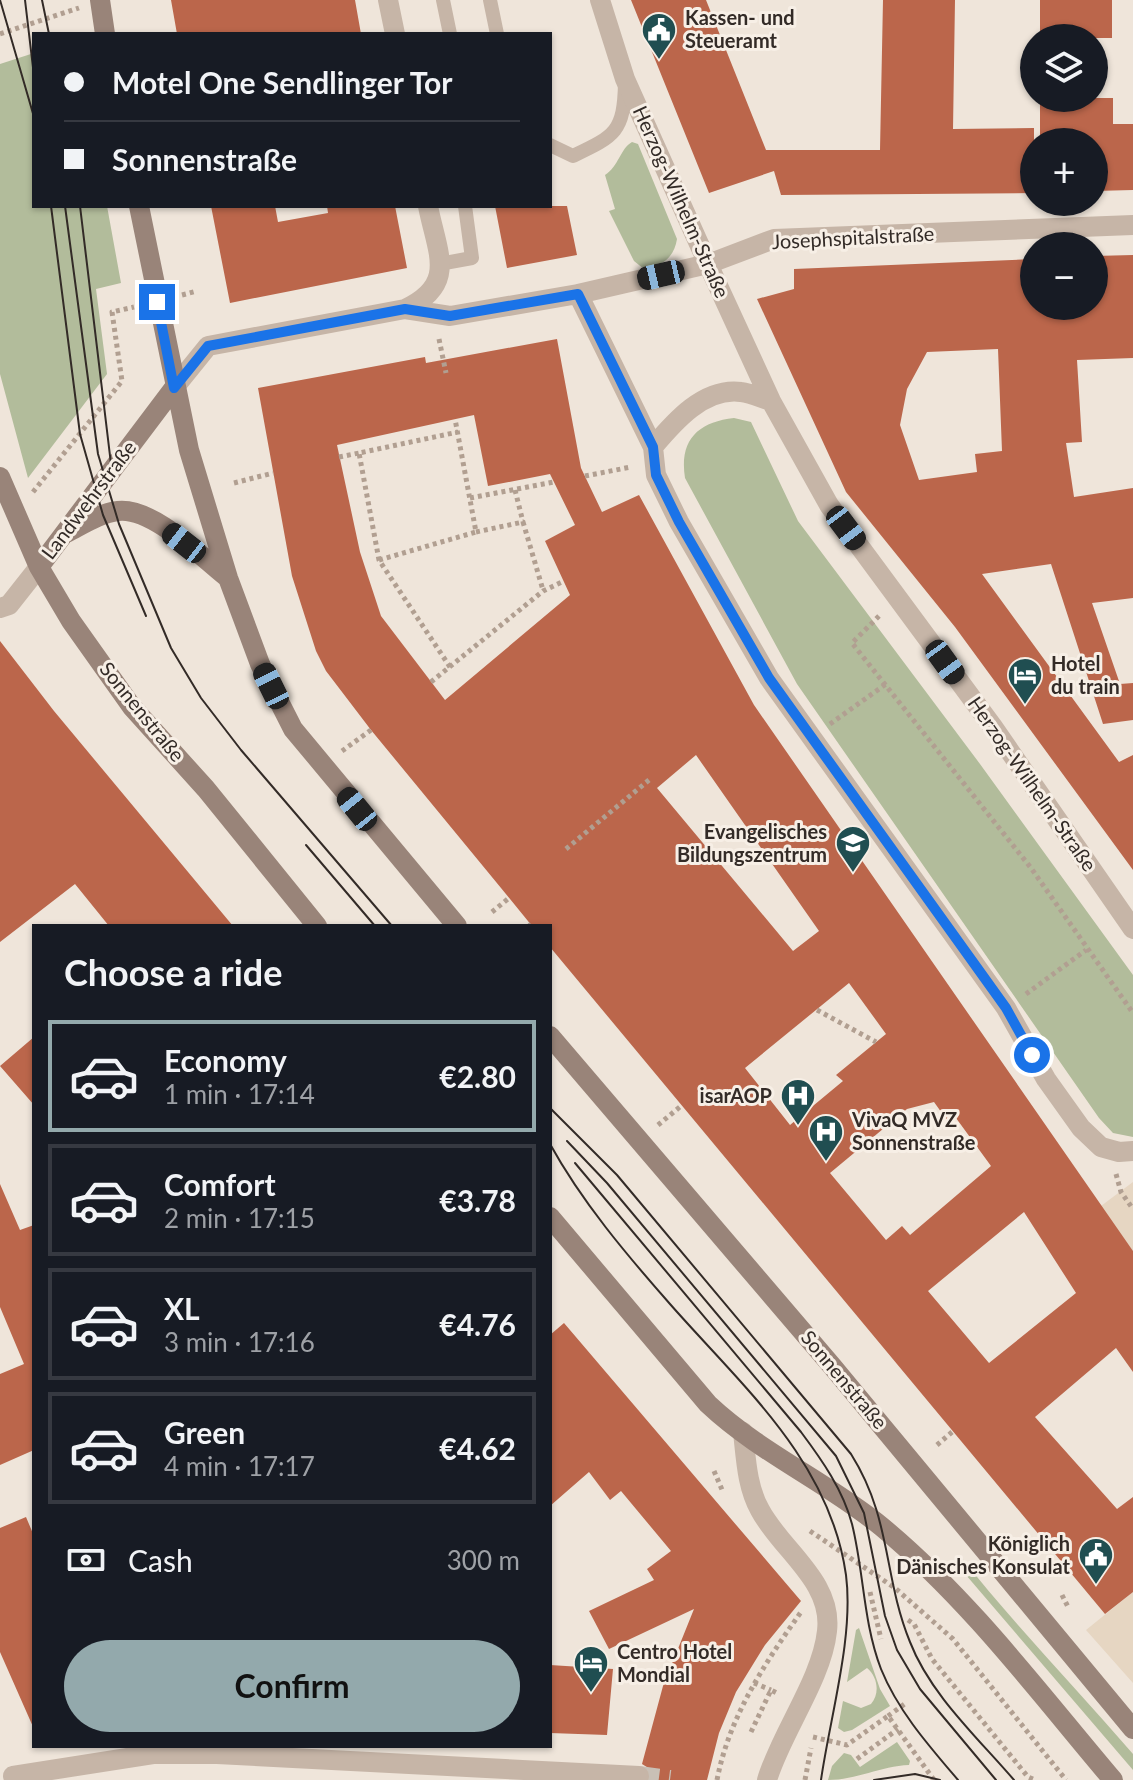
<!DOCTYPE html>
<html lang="en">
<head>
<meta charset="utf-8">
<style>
	body { margin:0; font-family:Lato,sans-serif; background:#20242c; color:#f1f3f6; height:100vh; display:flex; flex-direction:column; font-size:30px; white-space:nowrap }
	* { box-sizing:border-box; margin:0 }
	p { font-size:26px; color:#9ea1a6 }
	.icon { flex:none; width:44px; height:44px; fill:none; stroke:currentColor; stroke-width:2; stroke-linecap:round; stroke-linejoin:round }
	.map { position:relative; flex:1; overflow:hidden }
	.drawer { position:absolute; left:32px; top:924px; width:520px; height:824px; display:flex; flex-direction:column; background:#171b24; border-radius:0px; box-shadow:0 2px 6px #0004 }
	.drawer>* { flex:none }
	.top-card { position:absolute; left:32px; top:32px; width:520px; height:176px; border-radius:0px; box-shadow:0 2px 6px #0004; display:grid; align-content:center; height:176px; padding:0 32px; background:#171b24 }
	.fabs { position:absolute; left:1020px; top:24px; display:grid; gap:16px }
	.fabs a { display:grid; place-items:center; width:88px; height:88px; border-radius:50%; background:#171b24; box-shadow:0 2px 6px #0004; font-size:40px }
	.end { position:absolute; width:36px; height:36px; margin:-18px; border:10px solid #1a73e8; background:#fff; box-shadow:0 0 0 4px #fff }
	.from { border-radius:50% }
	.car { position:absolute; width:24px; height:48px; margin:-24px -12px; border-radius:10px; box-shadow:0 0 6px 2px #0007; background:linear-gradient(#222 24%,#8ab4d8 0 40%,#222 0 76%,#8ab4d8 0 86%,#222 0) }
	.top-card b { display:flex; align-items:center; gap:28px; height:76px; font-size:30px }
	.top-card b+b { border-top:2px solid #363941 }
	.top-card i { width:20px; height:20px; background:#f1f3f6 }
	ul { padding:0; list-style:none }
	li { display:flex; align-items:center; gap:24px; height:112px; margin:0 16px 12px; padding:0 16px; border:4px solid #363941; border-radius:0px }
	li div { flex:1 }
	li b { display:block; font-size:30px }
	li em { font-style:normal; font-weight:700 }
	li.on { border-color:#93a9ac }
	li>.icon { width:72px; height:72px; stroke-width:1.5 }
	h2 { padding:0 32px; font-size:36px; line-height:96px }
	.pay { display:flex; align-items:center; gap:20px; height:88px; padding:0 32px; font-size:30px }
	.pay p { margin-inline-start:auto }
	.primary-button { display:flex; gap:16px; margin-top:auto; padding:16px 32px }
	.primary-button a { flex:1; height:92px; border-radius:48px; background:#93a9ac; color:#111; font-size:32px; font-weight:700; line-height:92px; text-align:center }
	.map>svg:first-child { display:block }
</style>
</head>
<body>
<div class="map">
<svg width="1133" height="1780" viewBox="0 0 1133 1780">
	<rect width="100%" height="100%" fill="#efe5da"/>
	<path fill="#b2bc9b" d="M34 53V206H107L121 283 96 289 107 374 28 478 0 374V64Z
		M632 142 638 144 677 239C674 258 662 266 644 269L634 261 609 211 615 209 605 175C619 166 620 149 632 142Z
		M734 418 751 422 798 521 980 764 1133 975V1137L1113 1133 1099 1118 797 684 685 478C679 440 698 422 734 418Z
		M960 1556C1015 1625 1075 1687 1133 1754V1770L954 1561Z
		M859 1628 880 1689 890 1706 852 1730 844 1732 838 1728 843 1701 861 1708 871 1704C880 1694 878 1677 867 1668L847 1682 856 1630Z
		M897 1742 910 1761 909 1765C881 1766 856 1780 828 1780L832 1766 844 1753 851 1755 860 1767Z"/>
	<path fill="#e6d6c2" d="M1133 1182V1251L1101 1206Z
		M1133 1592V1683L1086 1630Z"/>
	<path fill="#bb664b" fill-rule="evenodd" d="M171 0H355L361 34H177Z
		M631 0H706L766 150H880L883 0H955L953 129 1034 128V193L781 195 774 171 709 193Z
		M1040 0H1112V38H1040Z
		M1040 98H1113V124H1133V190L1094 191V142H1040Z
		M211 206H275L278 222 328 213 327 206H395L407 268 230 303Z
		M495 206H567L577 255 507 268Z
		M1133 255V358L1077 360 1082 442 1066 443 1074 497 1133 488V598L1092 603 1120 684 1133 683V720L1103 724 1051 564 982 574 1119 762 1133 755V870L955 627 846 492 757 299 794 289V269L1034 259V306H1094V256ZM998 349 1002 451 975 454 977 472 919 480 900 425 907 389 927 352Z
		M557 339 581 468 602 512 639 495 754 705 1133 1251V1372L1116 1348 1035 1417 1117 1509 1133 1497V1592L1105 1614 550 947V926H532L501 888 371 730 326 671 316 651 292 576 258 388 425 357 426 363ZM474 415 488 486 550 474 575 525 545 541 570 595 445 700 381 616 360 552 337 445ZM696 755 819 931 793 951 657 788ZM849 983 886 1034 836 1075 843 1081 790 1125 745 1068ZM934 1102 949 1123 956 1118 991 1166 910 1235 902 1226 886 1240 830 1173 907 1109ZM1024 1212 1076 1293 989 1363 928 1291Z
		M0 641 54 711 233 926H109L75 884 0 942Z
		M34 1037V1105L0 1066Z
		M0 1184 20 1230 34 1225V1450L0 1465V1374L24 1364 0 1307Z
		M564 1323 801 1601 765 1645 736 1692 719 1733 707 1780H651L650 1769 642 1764 663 1686 694 1609 609 1649 589 1611 654 1580 647 1569 671 1551 621 1491 610 1500 589 1472 550 1506V1335Z
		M26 1517 34 1536V1729L0 1652V1528Z
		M550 1665 613 1669 607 1735 550 1733Z"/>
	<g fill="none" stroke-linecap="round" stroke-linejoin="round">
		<path stroke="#c9c0b6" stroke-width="20" stroke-dasharray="20 10" stroke-linecap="butt" d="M639 1776 670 1780"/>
		<path stroke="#b19f91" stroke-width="5" stroke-dasharray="4 4" stroke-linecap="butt" d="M0 34 79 8
			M182 295 197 291
			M439 339 446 373
			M339 457 359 453
			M585 476 631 467
			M234 483 273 473
			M515 490 523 522
			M33 492 122 381 112 312 134 307
			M470 498 554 482
			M476 532 523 522 543 590
			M379 560 476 532 455 419
			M879 616 852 643 1031 868 1133 1013
			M450 667 379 560 359 453 458 432
			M431 682 543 591 564 581
			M830 724 886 684
			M342 751 371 730
			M566 849 649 780
			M492 912 509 898
			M529 926 531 924
			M1026 994 1086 950
			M817 1010 876 1042
			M658 1125 681 1106
			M1116 1174 1121 1192 1133 1209
			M937 1445 952 1432
			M714 1471 723 1492
			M810 1531 895 1588 953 1639 1066 1780
			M870 1592 881 1639
			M1062 1595 1068 1607
			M908 1620 914 1624 932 1659 1028 1777 1035 1780
			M754 1683 771 1690
			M888 1716 906 1703
			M751 1732 771 1690 779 1694
			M813 1737 847 1745 888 1716 934 1780
			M857 1759 898 1729
			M717 1780C729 1717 765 1663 801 1612
			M805 1780 811 1748"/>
		<path stroke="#c6b5a7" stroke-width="14" d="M443 0 450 34
			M490 0 497 34
			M550 145 573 156C615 136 624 132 625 83
			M439 264 472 258 465 206"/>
		<path stroke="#c6b5a7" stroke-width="20" d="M388 0 395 34
			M600 0 625 79 708 264 771 401 829 505 993 727 1133 929
			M578 294 653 447 656 475 679 522 769 678 1006 1008 1046 1079 1081 1128 1101 1147 1119 1152 1133 1151
			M405 309C458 284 437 253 428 206
			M174 388 208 346 405 309 450 316 578 294 708 264 774 239 1133 225
			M653 447C674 422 704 387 741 392 751 393 761 398 771 401
			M0 608 9 605 39 567
			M743 1432C746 1459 747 1487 760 1510 781 1550 833 1581 827 1631 822 1679 781 1733 767 1780
			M13 1776 153 1754H217L639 1776"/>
		<path stroke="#998479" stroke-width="20" d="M100 0 105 34
			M139 206 189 450 228 578 260 664 293 729 457 926
			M0 477 39 567 71 621 132 707 206 789 317 926
			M66 533C82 525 100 513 118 511 153 507 201 557 228 578
			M39 567 174 388
			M550 1036 832 1366 1133 1729
			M550 1217 708 1404C760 1453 827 1482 882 1527 970 1600 1040 1694 1113 1780"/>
		<path stroke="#332b27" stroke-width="2" d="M0 0 34 117
			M25 0 34 76
			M42 0 49 34
			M51 206 80 434 103 515 146 616
			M65 206 98 454 119 524 171 648 201 698 241 750 392 926
			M80 206 111 464
			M306 845 375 926
			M550 1108 617 1175 851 1454C892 1519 883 1576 910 1642 930 1694 978 1738 1014 1780
			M567 1141 607 1183 836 1456 864 1513 885 1616 897 1650 920 1689 996 1780
			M550 1144C582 1202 626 1254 670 1304 742 1386 830 1461 846 1575 854 1637 830 1717 821 1780
			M575 1163 801 1432C822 1460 843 1490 852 1524 864 1572 863 1622 881 1669 898 1711 929 1746 958 1780
			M874 1780 915 1774 940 1780"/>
	</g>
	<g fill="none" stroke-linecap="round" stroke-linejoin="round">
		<path stroke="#1a73e8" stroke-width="10" d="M157 302 174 388 208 346 405 309 450 316 578 294 653 447 656 475 679 522 769 678 1006 1008 1032 1055"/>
	</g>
	<defs>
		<symbol id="civic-pin" viewBox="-11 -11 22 30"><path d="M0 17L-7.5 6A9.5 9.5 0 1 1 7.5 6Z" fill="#204e51" stroke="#f7efe6"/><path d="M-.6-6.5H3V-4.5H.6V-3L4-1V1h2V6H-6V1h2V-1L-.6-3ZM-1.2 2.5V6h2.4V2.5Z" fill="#fff"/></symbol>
		<symbol id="hotel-pin" viewBox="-11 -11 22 30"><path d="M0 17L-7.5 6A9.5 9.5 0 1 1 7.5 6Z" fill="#204e51" stroke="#f7efe6"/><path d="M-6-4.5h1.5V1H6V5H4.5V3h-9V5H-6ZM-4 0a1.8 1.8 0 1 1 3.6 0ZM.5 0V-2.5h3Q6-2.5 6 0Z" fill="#fff"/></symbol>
		<symbol id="school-pin" viewBox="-11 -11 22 30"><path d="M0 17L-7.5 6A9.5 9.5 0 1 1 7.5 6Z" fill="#204e51" stroke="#f7efe6"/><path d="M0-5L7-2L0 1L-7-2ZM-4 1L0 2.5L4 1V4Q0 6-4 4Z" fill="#fff"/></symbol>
		<symbol id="hospital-pin" viewBox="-11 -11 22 30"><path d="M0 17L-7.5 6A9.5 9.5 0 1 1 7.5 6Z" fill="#204e51" stroke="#f7efe6"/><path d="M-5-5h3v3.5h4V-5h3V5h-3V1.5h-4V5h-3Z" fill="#fff"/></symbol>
	</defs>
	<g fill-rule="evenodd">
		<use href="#civic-pin" x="639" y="10" width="40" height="54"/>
		<use href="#hotel-pin" x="1005" y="655" width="40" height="54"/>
		<use href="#school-pin" x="833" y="823" width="40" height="54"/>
		<use href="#hospital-pin" x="778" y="1076" width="40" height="54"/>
		<use href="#hospital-pin" x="806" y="1112" width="40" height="54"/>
		<use href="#civic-pin" x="1076" y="1535" width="40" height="54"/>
		<use href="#hotel-pin" x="571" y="1643" width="40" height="54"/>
	</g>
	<g text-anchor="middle" stroke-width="6" stroke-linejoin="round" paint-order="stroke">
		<g font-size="20" font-weight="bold" fill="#332b27" stroke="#f7efe6" text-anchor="start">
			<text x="685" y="25">Kassen- und<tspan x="685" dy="23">Steueramt</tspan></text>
			<text x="1051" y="671">Hotel<tspan x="1051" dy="23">du train</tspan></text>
			<text x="827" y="839" text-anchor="end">Evangelisches<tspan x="827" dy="23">Bildungszentrum</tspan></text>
			<text x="772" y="1103" text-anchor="end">isarAOP</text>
			<text x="852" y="1127">VivaQ MVZ<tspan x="852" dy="23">Sonnenstraße</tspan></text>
			<text x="1070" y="1551" text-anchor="end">Königlich<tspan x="1070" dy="23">Dänisches Konsulat</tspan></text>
			<text x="617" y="1659">Centro Hotel<tspan x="617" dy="23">Mondial</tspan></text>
		</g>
		<g font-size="20" fill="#332b27" stroke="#f7efe6">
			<text transform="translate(681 202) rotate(66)" y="7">Herzog-Wilhelm-Straße</text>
			<text transform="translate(853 238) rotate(-3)" y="7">Josephspitalstraße</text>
			<text transform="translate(89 500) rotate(-53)" y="7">Landwehrstraße</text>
			<text transform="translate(142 712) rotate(51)" y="7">Sonnenstraße</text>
			<text transform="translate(1032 784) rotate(55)" y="7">Herzog-Wilhelm-Straße</text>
			<text transform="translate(844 1380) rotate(50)" y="7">Sonnenstraße</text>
		</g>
	</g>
</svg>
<div class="fabs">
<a><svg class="icon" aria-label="layers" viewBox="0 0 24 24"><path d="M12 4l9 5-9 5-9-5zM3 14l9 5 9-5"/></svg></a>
<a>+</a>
<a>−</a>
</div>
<i class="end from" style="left:1032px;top:1055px"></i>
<i class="end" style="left:157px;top:302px"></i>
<i class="car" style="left:661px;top:275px;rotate:257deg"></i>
<i class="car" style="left:846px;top:528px;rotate:143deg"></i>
<i class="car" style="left:184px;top:543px;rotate:308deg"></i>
<i class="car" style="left:945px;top:662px;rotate:144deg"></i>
<i class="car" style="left:271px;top:686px;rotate:334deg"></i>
<i class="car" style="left:357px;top:809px;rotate:321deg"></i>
<div class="top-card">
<b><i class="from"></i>Motel One Sendlinger Tor</b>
<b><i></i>Sonnenstraße</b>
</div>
<section class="drawer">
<h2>Choose a ride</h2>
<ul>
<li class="on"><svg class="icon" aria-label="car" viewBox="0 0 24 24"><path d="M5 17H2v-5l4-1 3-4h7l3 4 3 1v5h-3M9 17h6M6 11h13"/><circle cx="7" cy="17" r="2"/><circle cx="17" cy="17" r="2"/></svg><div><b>Economy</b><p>1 min · 17:14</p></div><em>€2.80</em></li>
<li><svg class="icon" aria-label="car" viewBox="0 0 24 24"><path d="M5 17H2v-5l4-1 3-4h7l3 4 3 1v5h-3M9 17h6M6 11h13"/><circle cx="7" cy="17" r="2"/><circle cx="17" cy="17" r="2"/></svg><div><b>Comfort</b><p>2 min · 17:15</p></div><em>€3.78</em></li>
<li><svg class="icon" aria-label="car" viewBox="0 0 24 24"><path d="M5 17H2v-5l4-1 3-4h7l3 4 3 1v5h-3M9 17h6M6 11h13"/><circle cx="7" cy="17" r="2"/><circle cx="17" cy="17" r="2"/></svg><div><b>XL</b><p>3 min · 17:16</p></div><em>€4.76</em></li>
<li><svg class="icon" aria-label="car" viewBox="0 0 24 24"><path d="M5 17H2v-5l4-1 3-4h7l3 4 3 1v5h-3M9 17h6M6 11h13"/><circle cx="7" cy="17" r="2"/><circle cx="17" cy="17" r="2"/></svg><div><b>Green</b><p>4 min · 17:17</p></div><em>€4.62</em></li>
</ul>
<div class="pay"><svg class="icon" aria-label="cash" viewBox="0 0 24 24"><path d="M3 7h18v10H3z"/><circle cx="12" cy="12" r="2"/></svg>Cash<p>300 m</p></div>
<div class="primary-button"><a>Confirm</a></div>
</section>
</div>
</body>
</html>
